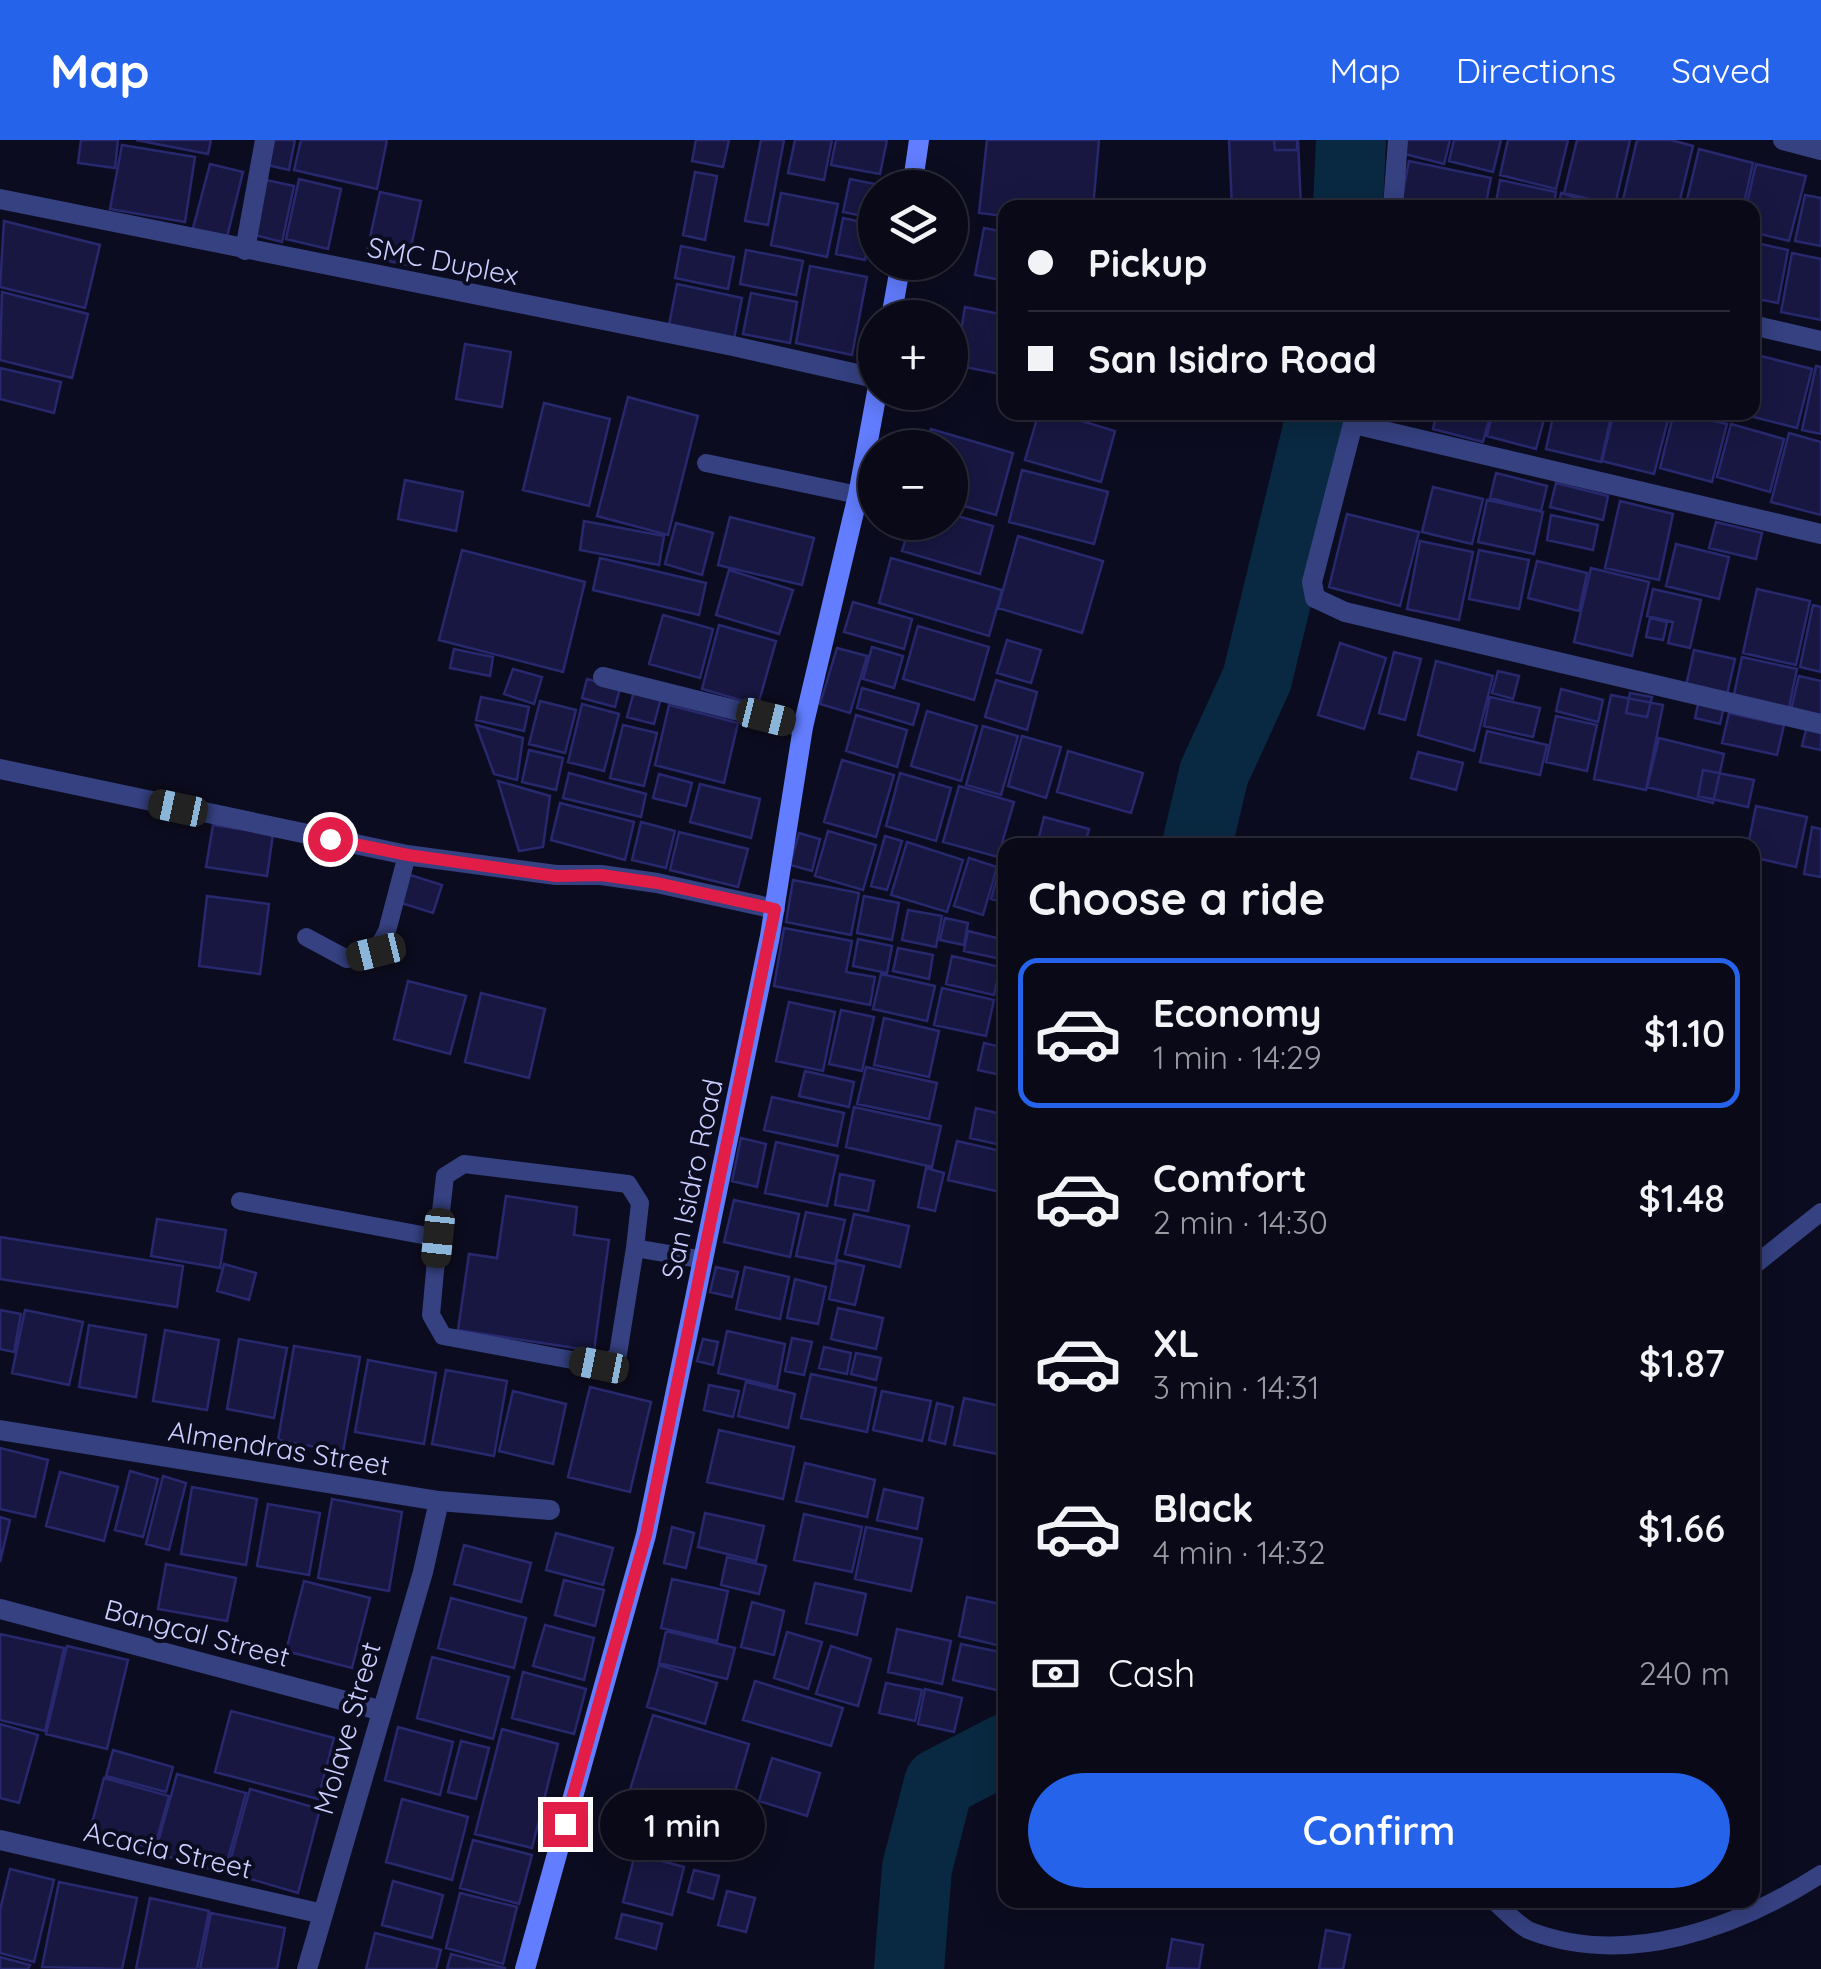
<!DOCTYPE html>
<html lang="en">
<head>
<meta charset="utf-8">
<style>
	body { margin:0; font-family:Quicksand,sans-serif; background:#121221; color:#f1f3f6; height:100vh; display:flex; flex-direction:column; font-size:38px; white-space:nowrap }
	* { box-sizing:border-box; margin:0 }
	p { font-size:32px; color:#999aa2 }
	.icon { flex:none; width:55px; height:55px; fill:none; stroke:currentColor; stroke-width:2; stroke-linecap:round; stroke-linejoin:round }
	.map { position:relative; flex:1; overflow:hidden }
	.drawer { position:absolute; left:998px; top:698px; width:762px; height:1070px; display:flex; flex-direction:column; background:#090918; border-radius:20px; box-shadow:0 5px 25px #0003,0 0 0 2px #292a37 }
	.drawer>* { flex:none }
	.banner { position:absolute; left:998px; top:60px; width:762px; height:220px; border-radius:20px; box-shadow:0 5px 25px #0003,0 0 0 2px #292a37; display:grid; align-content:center; height:220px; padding:0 30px; background:#090918 }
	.fabs { position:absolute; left:858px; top:30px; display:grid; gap:20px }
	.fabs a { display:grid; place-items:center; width:110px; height:110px; border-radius:50%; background:#090918; box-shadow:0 5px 25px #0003,0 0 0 2px #292a37; font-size:50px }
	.end { position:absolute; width:45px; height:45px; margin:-22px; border:12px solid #e11d48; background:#fff; box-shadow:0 0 0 5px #fff }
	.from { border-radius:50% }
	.bubble { position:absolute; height:70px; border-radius:35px; background:#090918; box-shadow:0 5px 25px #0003,0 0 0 2px #292a37; font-size:32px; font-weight:600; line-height:70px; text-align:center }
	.car { position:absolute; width:30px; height:60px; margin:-30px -15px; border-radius:12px; box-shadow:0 0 8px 2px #0007; background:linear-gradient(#222 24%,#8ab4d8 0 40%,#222 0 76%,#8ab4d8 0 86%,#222 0) }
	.banner b { display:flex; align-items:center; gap:35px; height:95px; font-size:38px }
	.banner b+b { border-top:2px solid #292a37 }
	.banner i { width:25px; height:25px; background:#f1f3f6 }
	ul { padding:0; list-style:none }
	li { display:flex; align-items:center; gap:30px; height:150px; margin:0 20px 15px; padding:0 10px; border:5px solid transparent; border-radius:20px }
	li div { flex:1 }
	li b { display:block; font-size:38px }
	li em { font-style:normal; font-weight:600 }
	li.on { border-color:#2563eb }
	li>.icon { width:90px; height:90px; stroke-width:1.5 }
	h2 { padding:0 30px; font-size:45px; line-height:120px }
	.pay { display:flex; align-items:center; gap:25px; height:110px; padding:0 30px; font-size:38px }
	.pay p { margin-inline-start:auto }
	.action { display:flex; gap:20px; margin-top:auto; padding:20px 30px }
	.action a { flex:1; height:115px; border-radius:60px; background:#2563eb; color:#fff; font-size:40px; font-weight:600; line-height:115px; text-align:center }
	header { display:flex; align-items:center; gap:60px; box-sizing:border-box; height:140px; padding:0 50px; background:#2563eb; color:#fff }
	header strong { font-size:48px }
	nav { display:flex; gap:55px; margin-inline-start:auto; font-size:35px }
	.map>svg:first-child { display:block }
</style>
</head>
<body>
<header>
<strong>Map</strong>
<nav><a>Map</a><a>Directions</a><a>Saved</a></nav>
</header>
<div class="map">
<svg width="1821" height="1829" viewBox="0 0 1821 1829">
	<rect width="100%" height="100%" fill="#0c0c20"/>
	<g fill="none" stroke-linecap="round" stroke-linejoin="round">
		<path stroke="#092942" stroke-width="70" d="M1348 68 1351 0
			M1197 705 1214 633 1257 539 1322 272
			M909 1829 917 1728 939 1643 1005 1609"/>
	</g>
	<path fill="#171742" stroke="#28286e" stroke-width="2.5" d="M81 0H118L115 28 78 23Z
		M136 0H211L208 14Z
		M268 0H295L289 30 263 24Z
		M301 0H387L377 49 294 30Z
		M696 0H729L723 27 692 21Z
		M761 0H784L768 85 745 81Z
		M795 0H832L824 40 788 33Z
		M836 0H887L880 34 831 25Z
		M987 0H1099L1093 68H1005V76L979 73Z
		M1229 0H1298L1301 68H1232Z
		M1274 0H1297V10H1275Z
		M1400 0H1450L1444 24 1397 12Z
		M1454 0H1501L1493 32 1449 21Z
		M1508 0H1568L1556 49 1500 35Z
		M1577 0H1630L1615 65 1564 53Z
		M1637 0H1671L1693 6 1678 68 1622 64Z
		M122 5 195 17 185 82 110 69Z
		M1699 9 1753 23 1743 68H1685Z
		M1409 21 1491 38 1485 68H1400Z
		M210 24 243 32 226 101 192 92Z
		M1756 24 1806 36 1789 101 1752 92V68H1746Z
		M695 32 717 36 705 100 683 95Z
		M261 39 294 46 282 102 251 94Z
		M299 39 341 49 328 109 286 99Z
		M850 39 880 45 875 48 873 78 843 72Z
		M1500 40 1556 52 1553 68H1495Z
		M380 52 421 61 407 125 366 116Z
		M781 53 838 64 827 117 771 105Z
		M1561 53 1611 68H1558Z
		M1805 55 1821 58V106L1795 101Z
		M843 78 871 84 865 120 836 114Z
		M4 81 100 105 85 168 0 147Z
		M984 88 1005 92V141L975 135Z
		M1752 102 1788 110 1778 163 1752 158Z
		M681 106 734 117 728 149 675 138Z
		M746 110 803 121 796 155 740 144Z
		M1792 113 1821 119V180L1781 172Z
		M810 126 867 137 852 215 796 203Z
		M677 144 742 158 734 199 669 185Z
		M2 152 88 174 72 238 0 220Z
		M751 153 797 162 790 203 743 194Z
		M965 167 1005 175V235L955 225Z
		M465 204 511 212 502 267 456 259Z
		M1757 215 1812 229 1797 288 1742 274 1752 272V233Z
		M1816 226 1821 227V294L1802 290Z
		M0 228 61 242 54 273 0 259Z
		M628 257 698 276 668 395 597 376Z
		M544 263 610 279 589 366 523 350Z
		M1039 272H1052L1115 291 1101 342 1025 320Z
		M1437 272H1491L1483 302 1433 289Z
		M1493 272H1546L1536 309 1487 296Z
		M1554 272H1612L1601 322 1546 309Z
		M1614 272H1670L1654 334 1602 321Z
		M1674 272 1727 284 1712 342 1660 328Z
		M1731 284 1784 299 1770 352 1717 337Z
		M931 289 1013 313 996 375 950 362V308H926Z
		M1789 293 1821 302V375L1771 362Z
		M1022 330 1108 352 1094 404 1009 382Z
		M1496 333 1547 346 1541 371 1490 358Z
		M405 340 463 352 456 391 398 379Z
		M1556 343 1608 356 1603 380 1550 367Z
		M1433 347 1483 359 1472 404 1422 392Z
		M1487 360 1543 372 1534 414 1478 402Z
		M1620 361 1673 374 1659 440 1605 428Z
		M950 374 993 386 980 434 902 411 911 382H950Z
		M1347 374 1419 392 1400 466 1329 447Z
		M1551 375 1598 385 1593 410 1547 400Z
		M730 377 814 398 802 445 718 425Z
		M584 381 664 396 659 425 580 410Z
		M1716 382 1762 393 1756 419 1709 408Z
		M676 383 713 393 702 435 665 424Z
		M1018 396 1103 421 1082 493 998 468Z
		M1420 401 1473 412 1459 480 1407 469Z
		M1676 404 1729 417 1719 459 1666 446Z
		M462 410 585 442 563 532 439 500Z
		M1479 410 1529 420 1519 469 1469 459Z
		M600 418 706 443 699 475 593 450Z
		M891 418 1002 450 989 496 879 463Z
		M1537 421 1587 433 1579 471 1528 458Z
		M1591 428 1649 442 1632 516 1574 502Z
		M729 430 793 450 779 494 716 475Z
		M1653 449 1701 460 1690 508 1668 503 1673 482 1647 476Z
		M1757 449 1810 461 1796 525 1743 513Z
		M853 462 912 479 904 509 844 492Z
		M1813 465 1821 467V532L1800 527Z
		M663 475 713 489 700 538 649 524Z
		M1650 478 1667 482 1663 500 1646 497Z
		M719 485 776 501 758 565 702 549Z
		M918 486 989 507 974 560 903 539Z
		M1007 500 1041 510 1031 543 997 533Z
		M1340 503 1386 518 1364 589 1318 575Z
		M872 507 903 516 894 548 863 539Z
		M837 508 867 516 850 573 820 564Z
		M454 509 493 517 490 536 450 528Z
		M1694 510 1735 519 1726 559 1685 550Z
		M1394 512 1421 519 1405 580 1379 573Z
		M1742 517 1797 529 1788 572 1733 559Z
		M1436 521 1493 536 1474 611 1418 595Z
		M513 529 542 537 534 564 504 554Z
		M1498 531 1519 536 1513 559 1492 553Z
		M1799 536 1821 541V581L1790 574Z
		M587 539 620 548 615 567 582 558Z
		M996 540 1037 552 1027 590 985 577Z
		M862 548 919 564 913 585 857 568Z
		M1561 549 1603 560 1598 582 1556 571Z
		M634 551 661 558 654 584 627 577Z
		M1630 553 1652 557 1647 577 1626 573Z
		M1611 555 1663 565 1646 650 1594 639Z
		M481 557 529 567 524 591 476 580Z
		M1490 557 1540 568 1533 597 1484 586Z
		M1699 560 1724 566 1720 584 1695 578Z
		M540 561 576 570 565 613 529 604Z
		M582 564 619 574 604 631 568 622Z
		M669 565 738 583 724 643 655 625Z
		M927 571 977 586 961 641 911 626Z
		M1729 573 1784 585 1777 615 1722 603Z
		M856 575 907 590 897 627 846 611Z
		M1556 576 1597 585 1587 631 1546 622Z
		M476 585 523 598 517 640 494 634Z
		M623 585 657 593 644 646 610 638Z
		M983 586 1018 596 1001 655 966 645Z
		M1807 586 1821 589V610L1802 606Z
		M1487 591 1547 605 1540 635 1480 622Z
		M1022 596 1061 607 1046 658 1008 646Z
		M1659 598 1724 614 1713 663 1647 647Z
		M529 610 563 618 556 650 522 642Z
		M1068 611 1143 633 1131 673 1057 652Z
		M1418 612 1463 623 1456 650 1411 638Z
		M842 620 894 635 876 697 824 682Z
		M1703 630 1754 640 1748 667 1698 656Z
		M569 633 646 654 641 677 563 658Z
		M900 633 951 648 936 701 886 686Z
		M659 634 692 643 686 666 653 658Z
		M498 641 550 656 543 707 519 711Z
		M700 644 760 659 751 698 690 682Z
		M959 646 1014 662 998 717 943 702Z
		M560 663 634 682 625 720 551 700Z
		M1756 666 1807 677 1796 727 1752 717V705H1748Z
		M1044 677 1089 689 1085 705H1037Z
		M641 682 675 691 666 728 632 720Z
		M213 685 273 694 267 736 206 727Z
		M1812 687 1821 689V737L1804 734Z
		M828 691 876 705 863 750 815 736Z
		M679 692 748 709 738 747 670 730Z
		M799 693 820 699 812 731 790 725Z
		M885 696 902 701 887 750 871 746Z
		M907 702 963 720 947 772 891 755Z
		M969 718 997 727 983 775 954 766Z
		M1001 723 1005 724V762L991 759Z
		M407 734 442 745 433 773 398 762Z
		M793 740 859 753 851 795 786 782Z
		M207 756 269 764 260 834 199 826Z
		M864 756 899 763 892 800 857 793Z
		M908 770 942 776 936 807 902 800Z
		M945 778 968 783 964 805 940 800Z
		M784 788 852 801 846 832 875 837 870 865 774 846Z
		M968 791 1005 800V820L964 811Z
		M858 799 892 806 887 833 853 826Z
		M898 808 933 815 929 839 893 831Z
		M952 816 1000 827 994 855 946 844Z
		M881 834 935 846 927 881 873 869Z
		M408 841 466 856 450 914 394 899Z
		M942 848 994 860 986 896 934 885Z
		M481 853 545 869 529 938 465 922Z
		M789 862 835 872 823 931 776 921Z
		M841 870 874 877 862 931 829 924Z
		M884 878 939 891 929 937 874 925Z
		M984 903 1005 908V936L978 930Z
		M866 927 937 943 929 979 857 964Z
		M805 931 854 942 849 967 799 956Z
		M772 957 844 973 837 1006 764 990Z
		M854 967 941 986 932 1027 846 1007Z
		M976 968 1005 975V1006L970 998Z
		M741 998 766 1004 757 1047 732 1041Z
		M957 1001 1005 1012 1000 1052 948 1040Z
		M776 1002 838 1016 827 1066 765 1053Z
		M926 1028 944 1033 935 1071 918 1067Z
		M840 1034 874 1041 868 1071 835 1065Z
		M506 1056 577 1067 574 1095 609 1100 594 1211 458 1190 469 1114 497 1118Z
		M734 1060 799 1074 790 1117 724 1102Z
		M806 1072 845 1080 835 1124 796 1116Z
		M854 1074 909 1086 900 1127 845 1114Z
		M157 1079 226 1090 220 1128 151 1116Z
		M0 1097 183 1126 177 1167 0 1139Z
		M837 1120 864 1126 855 1165 829 1159Z
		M224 1124 256 1133 249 1160 217 1151Z
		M716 1127 738 1132 732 1157 710 1152Z
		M745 1127 789 1137 780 1179 736 1169Z
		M795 1139 826 1147 818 1184 787 1178Z
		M838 1168 883 1178 876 1209 831 1199Z
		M0 1170 21 1174 14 1212 0 1209Z
		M25 1170 83 1182 69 1245 12 1233Z
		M89 1185 146 1195 136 1257 79 1247Z
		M165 1190 219 1200 207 1270 153 1261Z
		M727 1191 785 1204 777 1247 718 1233Z
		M792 1198 812 1202 804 1235 785 1231Z
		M239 1199 287 1208 274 1278 227 1269Z
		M703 1199 718 1202 713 1225 697 1221Z
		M294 1206 360 1217 343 1312 278 1300Z
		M824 1207 851 1213 847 1234 819 1228Z
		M856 1213 881 1218 876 1240 851 1234Z
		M368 1220 436 1233 424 1304 355 1292Z
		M446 1230 507 1241 494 1316 432 1304Z
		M811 1234 876 1248 867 1292 801 1278Z
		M746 1242 795 1254 788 1288 738 1276Z
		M709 1245 739 1251 733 1277 704 1270Z
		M590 1247 651 1262 630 1352 568 1337Z
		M513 1251 566 1264 553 1324 499 1311Z
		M882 1251 931 1261 922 1301 873 1290Z
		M964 1258 1005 1267 1002 1315 954 1305Z
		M937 1263 953 1267 945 1304 929 1300Z
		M719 1290 794 1307 783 1359 707 1342Z
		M0 1308 48 1320 35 1377 0 1369Z
		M805 1323 875 1340 867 1377 796 1361Z
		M130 1331 158 1339 143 1397 115 1390Z
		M60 1332 118 1347 104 1401 46 1386Z
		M163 1336 186 1343 169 1410 146 1404Z
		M192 1347 257 1359 246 1425 181 1414Z
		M884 1349 923 1358 917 1389 877 1380Z
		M332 1359 402 1372 389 1451 318 1438Z
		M268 1364 320 1373 309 1435 257 1426Z
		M705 1373 764 1386 756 1421 698 1407Z
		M804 1374 862 1387 852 1432 794 1420Z
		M0 1377 10 1380 0 1422Z
		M672 1387 694 1393 686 1428 664 1423Z
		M866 1387 922 1399 911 1451 855 1439Z
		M556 1393 613 1408 603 1445 546 1430Z
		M464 1405 531 1423 521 1462 454 1444Z
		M727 1417 766 1426 759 1454 721 1445Z
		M166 1424 236 1438 227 1481 158 1469Z
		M672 1439 728 1451 717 1501 661 1488Z
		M564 1440 604 1450 595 1486 555 1475Z
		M304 1441 370 1458 352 1528 286 1511Z
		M815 1443 866 1454 857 1495 806 1483Z
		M967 1457 1005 1465V1507L959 1496Z
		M451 1458 526 1478 514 1528 438 1508Z
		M752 1462 784 1471 774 1515 741 1507Z
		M545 1485 594 1498 584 1540 533 1526Z
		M897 1489 951 1501 942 1544 888 1532Z
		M666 1491 735 1508 727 1539 659 1523Z
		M787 1492 822 1502 808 1549 774 1538Z
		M0 1494 64 1508 45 1591 0 1580Z
		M961 1504 1005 1513V1552L953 1540Z
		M67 1506 128 1520 107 1609 46 1594Z
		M831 1506 871 1519 858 1566 816 1554Z
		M432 1517 509 1537 493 1599 417 1578Z
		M659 1525 717 1543 705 1584 647 1567Z
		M523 1532 586 1549 574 1594 512 1578Z
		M755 1541 843 1568 831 1606 743 1580Z
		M886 1543 922 1550 915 1581 879 1573Z
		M925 1549 962 1558 954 1592 918 1584Z
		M231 1571 334 1598 318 1659 215 1632Z
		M653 1575 749 1604 727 1679 630 1650Z
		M0 1584 38 1595 19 1663 0 1658Z
		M398 1587 453 1602 440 1655 385 1640Z
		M502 1589 558 1604 532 1708 475 1694Z
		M461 1601 489 1608 476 1659 448 1652Z
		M113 1610 173 1627 166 1652 106 1636Z
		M772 1618 820 1633 807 1676 759 1661Z
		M177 1634 246 1653 224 1733 155 1713Z
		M104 1638 169 1656 154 1709 90 1691Z
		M250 1649 320 1669 298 1753 227 1732Z
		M402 1659 468 1677 452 1740 386 1722Z
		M473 1700 532 1715 519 1764 460 1748Z
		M635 1714 684 1727 672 1775 623 1762Z
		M10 1729 54 1740 34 1822 0 1813V1770Z
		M694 1730 719 1736 713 1759 688 1752Z
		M393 1741 443 1755 432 1798 382 1785Z
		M59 1742 137 1758 122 1829 42 1827Z
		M727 1751 755 1758 746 1792 718 1785Z
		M460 1753 517 1767 503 1824 446 1808Z
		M150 1758 209 1771 197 1829H136Z
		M211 1773 285 1788 277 1829H200Z
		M622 1774 662 1784 656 1809 616 1798Z
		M1326 1790 1350 1795 1343 1829H1319Z
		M375 1793 441 1810 436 1829H366Z
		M1172 1799 1203 1805 1199 1829 1167 1828Z
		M451 1814 505 1828V1829H447Z
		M0 1817 30 1825 28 1829H0Z"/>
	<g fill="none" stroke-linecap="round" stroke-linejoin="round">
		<path stroke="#354181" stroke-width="18" d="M706 323 858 355
			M306 797 347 819 376 812 387 791 407 715
			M240 1061 438 1098 431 1175 443 1196 599 1225 609 1223 618 1214 635 1108 704 1120
			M438 1098 445 1036 464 1024 628 1044 640 1063 635 1108
			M1752 1127 1821 1072
			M1493 1760C1504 1770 1516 1783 1528 1790 1626 1829 1737 1788 1821 1734"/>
		<path stroke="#354181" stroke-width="20" d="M1783 0 1821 10
			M0 59 733 206 875 238
			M1393 68 1398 0
			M245 110 265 0
			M1752 185 1821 201
			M1356 272 1312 442 1315 458 1345 472 1821 584
			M1354 284 1821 394
			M603 537 803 587
			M0 629 407 715 556 735H601L657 743 775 769
			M0 1290 439 1361 550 1370
			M0 1469 379 1570
			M0 1700 323 1774
			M307 1829 423 1432 439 1361"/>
		<path stroke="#627dff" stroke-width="20" d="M912 48 919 0
			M891 178 901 122
			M525 1829 646 1395 770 796 803 587 858 355 877 252"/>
	</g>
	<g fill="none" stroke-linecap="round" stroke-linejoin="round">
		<path stroke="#e11d48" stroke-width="12" d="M330 699 408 715 556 736 601 735 657 743 775 769 646 1395 565 1684"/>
	</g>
	<g text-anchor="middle" stroke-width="8" stroke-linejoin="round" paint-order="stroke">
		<g font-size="28" fill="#cbcfff" stroke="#0c0c20">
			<text transform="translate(443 121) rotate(11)" y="10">SMC Duplex</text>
			<text transform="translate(692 1039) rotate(-78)" y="10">San Isidro Road</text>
			<text transform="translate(279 1308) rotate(9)" y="10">Almendras Street</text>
			<text transform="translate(197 1493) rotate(15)" y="10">Bangcal Street</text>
			<text transform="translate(347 1588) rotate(-74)" y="10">Molave Street</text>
			<text transform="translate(168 1710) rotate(13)" y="10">Acacia Street</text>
		</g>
	</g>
</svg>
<div class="fabs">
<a><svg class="icon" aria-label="layers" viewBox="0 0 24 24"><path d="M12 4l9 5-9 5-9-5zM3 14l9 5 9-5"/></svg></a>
<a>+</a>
<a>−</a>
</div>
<i class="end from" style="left:330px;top:699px"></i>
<i class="end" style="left:565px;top:1684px"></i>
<div class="bubble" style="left:600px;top:1650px;width:165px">1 min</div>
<i class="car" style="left:766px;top:577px;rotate:104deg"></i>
<i class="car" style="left:178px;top:668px;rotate:282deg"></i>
<i class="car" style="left:376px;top:812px;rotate:256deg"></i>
<i class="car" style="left:438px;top:1098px;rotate:186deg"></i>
<i class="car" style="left:599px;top:1225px;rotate:281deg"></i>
<div class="banner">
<b><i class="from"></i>Pickup</b>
<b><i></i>San Isidro Road</b>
</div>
<section class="drawer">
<h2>Choose a ride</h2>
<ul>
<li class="on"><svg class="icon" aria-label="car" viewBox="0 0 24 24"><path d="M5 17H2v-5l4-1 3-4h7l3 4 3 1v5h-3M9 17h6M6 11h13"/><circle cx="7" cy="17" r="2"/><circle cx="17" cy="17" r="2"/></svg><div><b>Economy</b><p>1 min · 14:29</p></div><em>$1.10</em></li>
<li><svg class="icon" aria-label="car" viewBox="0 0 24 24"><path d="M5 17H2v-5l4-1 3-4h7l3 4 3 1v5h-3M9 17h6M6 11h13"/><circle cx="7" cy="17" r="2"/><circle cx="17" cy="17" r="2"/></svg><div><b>Comfort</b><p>2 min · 14:30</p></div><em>$1.48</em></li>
<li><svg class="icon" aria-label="car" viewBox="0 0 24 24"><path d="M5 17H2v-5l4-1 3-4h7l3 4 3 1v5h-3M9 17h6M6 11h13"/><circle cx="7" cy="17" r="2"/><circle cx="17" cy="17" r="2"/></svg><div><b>XL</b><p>3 min · 14:31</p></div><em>$1.87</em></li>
<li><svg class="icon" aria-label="car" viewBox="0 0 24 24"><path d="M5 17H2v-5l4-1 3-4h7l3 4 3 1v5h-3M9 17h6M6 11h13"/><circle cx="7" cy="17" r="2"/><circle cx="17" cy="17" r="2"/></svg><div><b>Black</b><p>4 min · 14:32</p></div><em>$1.66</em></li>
</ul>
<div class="pay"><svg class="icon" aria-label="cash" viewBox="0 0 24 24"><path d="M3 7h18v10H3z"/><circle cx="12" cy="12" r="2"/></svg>Cash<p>240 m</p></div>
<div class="action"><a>Confirm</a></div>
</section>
</div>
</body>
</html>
